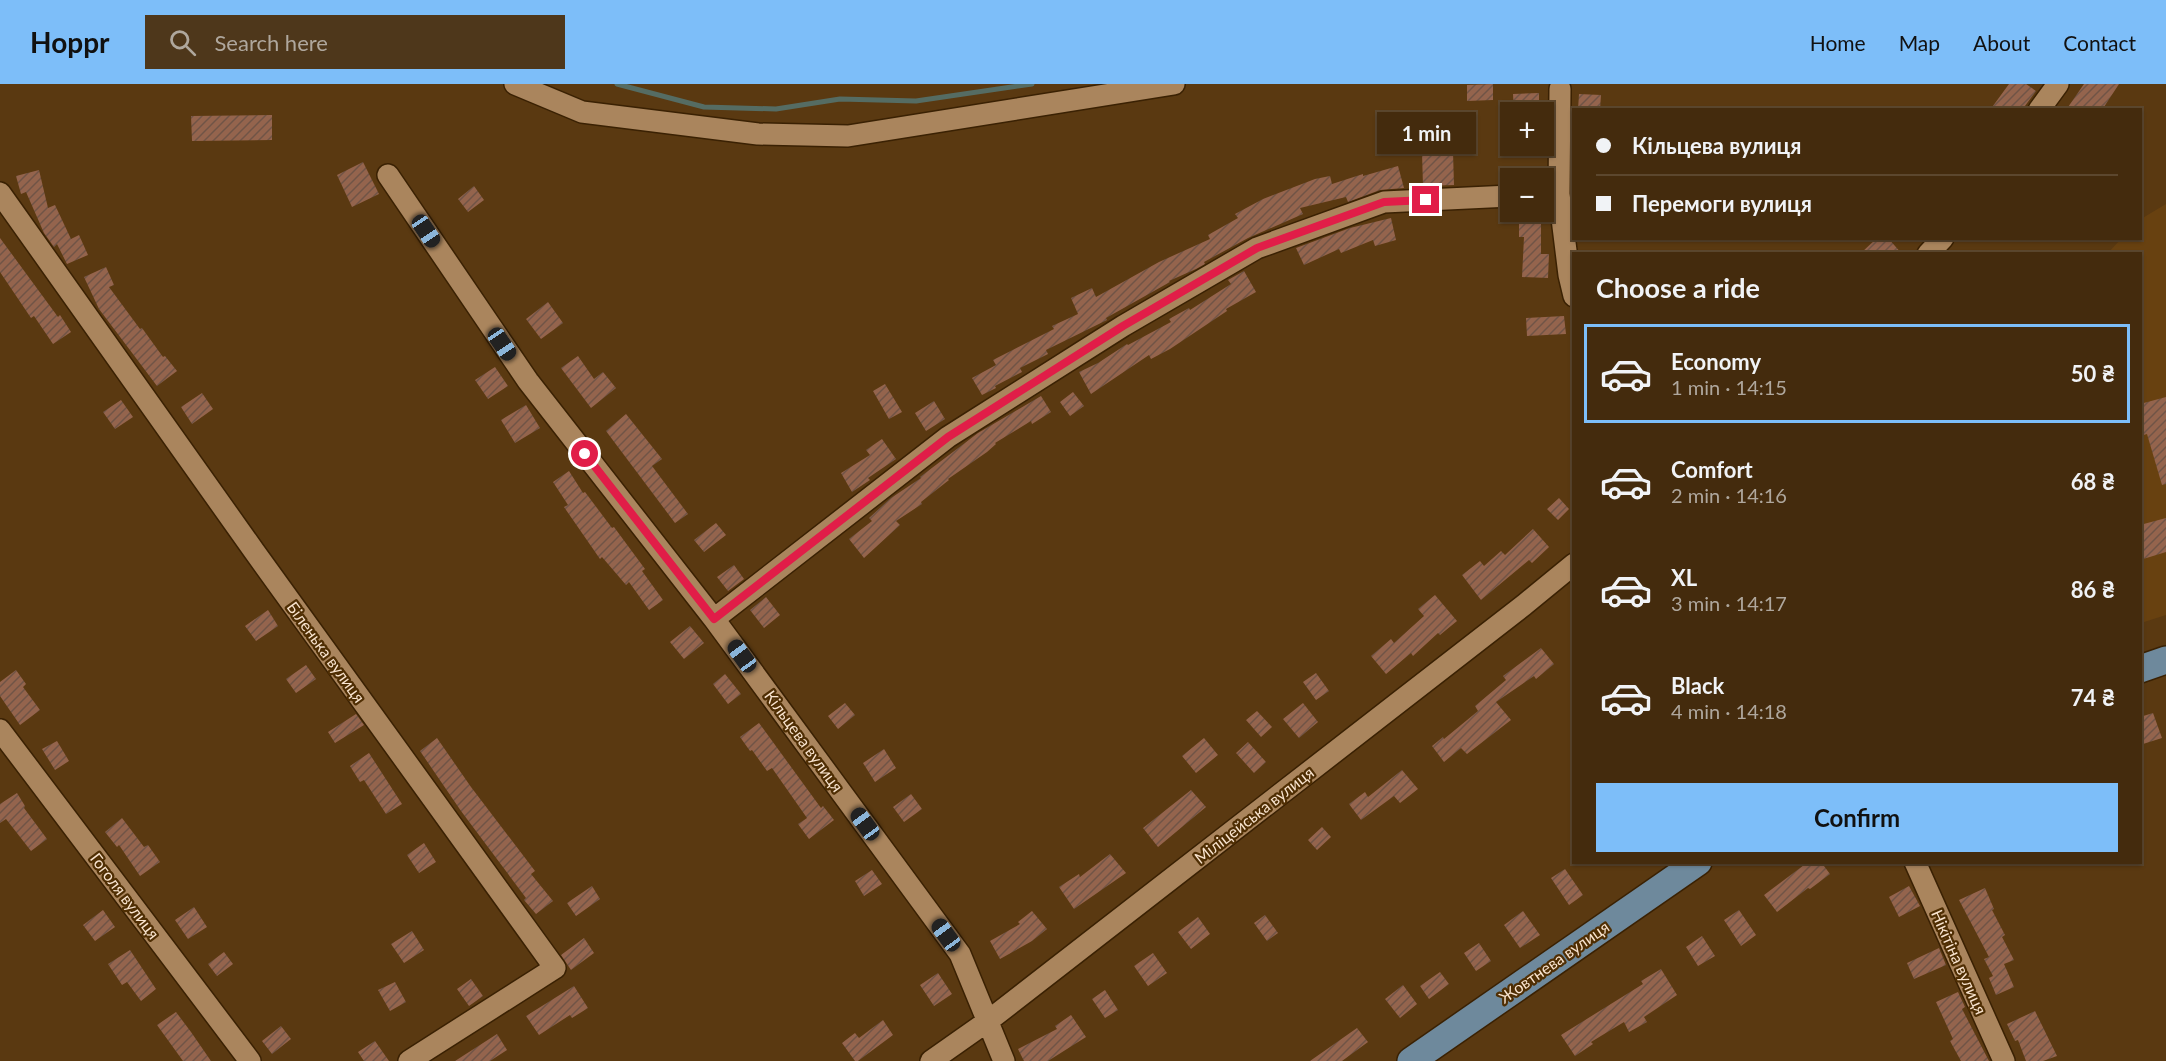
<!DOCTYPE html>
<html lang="en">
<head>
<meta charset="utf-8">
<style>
	body { margin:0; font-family:Lato,sans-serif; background:#4e371b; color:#f1f3f6; height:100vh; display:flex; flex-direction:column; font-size:22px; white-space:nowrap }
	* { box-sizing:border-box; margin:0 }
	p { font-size:20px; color:#afa79d }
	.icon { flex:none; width:33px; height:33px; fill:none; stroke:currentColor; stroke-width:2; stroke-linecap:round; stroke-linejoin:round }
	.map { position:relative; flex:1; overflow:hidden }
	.drawer { position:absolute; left:1572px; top:168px; width:570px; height:612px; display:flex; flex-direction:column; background:#442b0d; border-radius:0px; box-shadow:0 2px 4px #0004,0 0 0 2px #5c472e }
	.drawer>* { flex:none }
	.hud { position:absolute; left:1572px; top:24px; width:570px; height:132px; border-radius:0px; box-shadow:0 2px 4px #0004,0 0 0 2px #5c472e; display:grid; align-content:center; height:132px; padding:0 24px; background:#442b0d }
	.buttons { position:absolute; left:1500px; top:18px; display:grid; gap:12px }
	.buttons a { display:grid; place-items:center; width:54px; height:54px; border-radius:0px; background:#442b0d; box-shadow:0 2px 4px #0004,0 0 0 2px #5c472e; font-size:30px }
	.end { position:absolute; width:27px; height:27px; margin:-14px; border:8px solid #e11d48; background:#fff; box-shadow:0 0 0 3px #fff }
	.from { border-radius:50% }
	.bubble { position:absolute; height:42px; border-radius:0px; background:#442b0d; box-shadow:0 2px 4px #0004,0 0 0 2px #5c472e; font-size:20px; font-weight:700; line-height:42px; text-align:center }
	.car { position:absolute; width:18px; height:36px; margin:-18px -9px; border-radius:8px; box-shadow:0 0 4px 2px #0007; background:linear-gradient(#222 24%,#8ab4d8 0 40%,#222 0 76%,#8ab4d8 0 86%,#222 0) }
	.hud b { display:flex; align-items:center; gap:21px; height:57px; font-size:22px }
	.hud b+b { border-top:2px solid #5c472e }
	.hud i { width:15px; height:15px; background:#f1f3f6 }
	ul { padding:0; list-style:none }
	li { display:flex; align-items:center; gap:18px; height:99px; margin:0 12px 9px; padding:0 12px; border:3px solid transparent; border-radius:0px }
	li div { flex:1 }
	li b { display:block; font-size:22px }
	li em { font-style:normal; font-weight:700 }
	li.selected { border-color:#7dbef9 }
	li>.icon { width:54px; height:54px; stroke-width:1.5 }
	h2 { padding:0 24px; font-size:27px; line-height:72px }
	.button { display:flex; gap:12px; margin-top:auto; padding:12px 24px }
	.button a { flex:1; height:69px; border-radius:0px; background:#7dbef9; color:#111; font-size:24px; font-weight:700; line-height:69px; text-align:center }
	header { display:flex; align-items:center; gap:36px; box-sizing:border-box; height:84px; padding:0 30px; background:#7dbef9; color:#111 }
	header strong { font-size:28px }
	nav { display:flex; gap:33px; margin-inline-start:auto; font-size:21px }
	.search { width:420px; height:54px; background:#4e371b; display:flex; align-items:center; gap:15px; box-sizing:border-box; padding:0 21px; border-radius:0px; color:#afa79d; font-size:22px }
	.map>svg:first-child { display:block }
</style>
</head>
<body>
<header>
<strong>Hoppr</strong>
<div class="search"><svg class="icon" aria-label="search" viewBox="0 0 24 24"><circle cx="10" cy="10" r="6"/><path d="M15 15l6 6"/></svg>Search here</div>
<nav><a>Home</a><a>Map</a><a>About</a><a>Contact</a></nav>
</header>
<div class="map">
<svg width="2166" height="977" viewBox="0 0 2166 977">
	<defs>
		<pattern id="building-hatch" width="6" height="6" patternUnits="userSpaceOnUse" patternTransform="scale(1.5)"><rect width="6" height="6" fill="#94644d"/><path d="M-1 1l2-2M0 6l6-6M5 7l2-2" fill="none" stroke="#705446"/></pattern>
	</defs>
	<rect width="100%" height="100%" fill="#5a3911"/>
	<path fill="#684110" d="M2166 120V531L2141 539 2140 170H2107L2121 155 2140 154 2141 135Z"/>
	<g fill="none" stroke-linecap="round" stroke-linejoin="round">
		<path stroke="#556c63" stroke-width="5" d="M617 0 704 23 776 25 840 15 916 17 1032 0"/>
	</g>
	<path fill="url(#building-hatch)" d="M1493 0V16L1467 17V1Z
		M2009 0H2026L2036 7 2022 26H1990Z
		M2084 0H2119L2102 26H2066Z
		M1539 9V28H1514L1513 10Z
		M1579 10 1601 11 1600 26H1578Z
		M272 31V56L192 57 191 32Z
		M1453 68 1454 101 1423 102 1422 69Z
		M363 78 379 110 352 123 337 91Z
		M1398 82 1404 104 1380 106 1348 118 1346 113 1300 124 1303 130 1248 154 1204 178 1205 180 1196 185 1169 197 1170 198 1106 234 1107 236 1046 266 1048 270 1020 284 1022 288 995 302 996 304 982 311 972 294 996 281 993 276 1054 245 1052 242 1078 230 1071 214 1092 204 1096 213 1159 178 1210 155 1208 151 1238 134 1235 130 1263 115 1315 95 1330 92 1332 100 1363 90V92Z
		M39 86 48 124 55 121 71 155 79 151 88 171 67 180 57 160 54 163 44 149 26 108 21 110 16 92Z
		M474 102 484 116 468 128 458 115Z
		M1519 129H1541V170H1549L1548 194 1522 193 1524 153H1519Z
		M1391 134 1396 156 1375 162 1373 156 1341 169 1339 165 1304 181 1296 164 1350 144Z
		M0 154 58 233 60 231 71 248 53 260 34 232 31 234 0 188Z
		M1877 154H1888L1902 170H1860Z
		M106 183 114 201 109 203 140 245 142 244 163 273 165 272 177 287 157 302 99 225 84 193Z
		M1244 187 1256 208 1226 225 1227 227 1170 265 1151 275 1149 271 1091 310 1079 288 1098 279 1127 260 1128 261 1171 238 1169 235 1189 224 1190 226 1231 200 1228 196Z
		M548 218 563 239 541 255 526 235Z
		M1564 232 1566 250 1527 252 1526 234Z
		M578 272 594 295 603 288 616 304 591 324 561 284Z
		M495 283 508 302 488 315 475 296Z
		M885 300 902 328 889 335 873 307Z
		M1073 308 1084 322 1070 332 1060 318Z
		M202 309 213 325 192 340 181 323Z
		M1041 312 1051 328 1032 340 1031 337 995 359 996 360 987 368 948 395 949 396 921 418 922 420 896 437 900 441 864 474 849 455 872 437 869 434 891 414 921 394 920 393 978 349Z
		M2166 313V400L2162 401 2147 350 2140 352V320Z
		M121 316 133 333 115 345 103 328Z
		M934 317 945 335 926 347 915 329Z
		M526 321 540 344 515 359 501 336Z
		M626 330 662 375 652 382 688 430 675 439 606 347Z
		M882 355 896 375 868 394 870 396 852 408 841 389 870 371 866 366Z
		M569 387 583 409 585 408 612 444 614 443 645 485 642 487 663 516 649 526 629 498 626 501 602 473 600 475 564 423 568 421 553 398Z
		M1559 414 1569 425 1558 436 1547 425Z
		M2166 434V468L2140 476V441Z
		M716 439 726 451 704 468 694 456Z
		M1533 445 1549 463 1532 479 1529 476 1481 516 1462 491 1480 477 1484 482 1501 467 1505 471Z
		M734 481 744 495 728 507 717 493Z
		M1435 511 1457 537 1440 551 1438 549 1413 572 1411 569 1386 590 1371 572 1391 555 1394 559 1424 532 1418 525Z
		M766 513 780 531 764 544 750 526Z
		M268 526 278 542 256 557 245 542Z
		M690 542 704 559 684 575 670 558Z
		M1541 564 1554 580 1536 595 1534 592 1496 618 1511 636 1467 670 1461 664 1444 678 1432 662 1443 653 1444 655 1478 627 1475 622 1506 596 1503 592Z
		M306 581 316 595 296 609 286 595Z
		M16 586 26 600 23 603 40 626 20 641 0 612V598Z
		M1316 589 1329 607 1316 616 1303 598Z
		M725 590 741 610 728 620 713 600Z
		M845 619 855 631 838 645 828 632Z
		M1303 619 1318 638 1299 654 1283 635Z
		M1257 627 1272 643 1261 653 1246 636Z
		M2153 629 2162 654 2143 660 2140 652V633Z
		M356 630 364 641 335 659 328 648Z
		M759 639 821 724 823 722 834 736 809 755 798 740 807 734 772 684 767 687 752 666 750 667 740 653Z
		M437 654 471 703 535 787 531 790 553 817 536 830 524 816 526 814 461 727 420 667Z
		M1204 654 1218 671 1196 689 1182 672Z
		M57 657 69 677 55 686 42 665Z
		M1248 658 1266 678 1254 689 1236 669Z
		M884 665 896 684 875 698 863 679Z
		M369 669 402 720 386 730 364 696 360 698 350 682Z
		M1402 686 1418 705 1400 719 1394 712 1361 736 1349 720 1365 708 1368 713Z
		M1191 706 1206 723 1158 763 1143 744Z
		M17 709 25 722 24 724 47 755 31 767 6 735 0 739V720Z
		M911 710 922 725 904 738 893 723Z
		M122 734 144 763 148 761 160 778 140 792 119 761 117 763 105 748Z
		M1322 743 1331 753 1317 766 1308 756Z
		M424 759 436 778 419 789 407 771Z
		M1110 770 1126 789 1074 825 1059 803 1079 790 1080 793Z
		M1808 778H1821L1830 790 1810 805 1808 804 1777 828 1764 811Z
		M1565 785 1583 811 1569 821 1551 794Z
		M872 786 882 800 864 812 855 797Z
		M592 802 600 815 576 832 567 819Z
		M1909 802 1920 822 1899 833 1889 813Z
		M1985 804 1994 825 1992 826 2005 851 2002 853 2014 876 2004 880 2014 903 1996 911 1989 894 1993 892 1984 875 1989 873 1959 816Z
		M194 823 207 843 188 855 175 836Z
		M103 826 115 843 95 857 83 841Z
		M1739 826 1756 851 1741 862 1724 836Z
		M1032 827 1047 845 1032 857 1000 875 990 857 1020 840 1018 838Z
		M1523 827 1540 851 1520 864 1504 841Z
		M1265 831 1278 849 1267 857 1254 839Z
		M1198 833 1210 850 1191 865 1178 848Z
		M412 847 424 866 404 879 391 860Z
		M1702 852 1715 872 1698 882 1686 863Z
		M584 854 594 869 571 886 561 871Z
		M1479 859 1491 877 1476 887 1464 869Z
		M1939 864 1946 881 1914 895 1907 879Z
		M130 866 156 905 141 917 127 898 122 901 108 880Z
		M224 868 233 880 217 892 208 880Z
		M1153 869 1167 889 1148 902 1134 882Z
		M1661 885 1677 911 1644 933 1647 938 1629 948 1624 938 1591 958 1593 960 1575 972 1561 951 1643 900 1641 897Z
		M1440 888 1449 900 1429 915 1420 902Z
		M938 889 952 910 934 922 920 901Z
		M471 895 483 912 469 922 457 905Z
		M395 898 406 918 390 927 378 906Z
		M1403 901 1417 920 1400 934 1385 915Z
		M574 902 588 924 572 934 570 931 539 951 526 932Z
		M1105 906 1118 926 1105 934 1092 915Z
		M1958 908 1965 923 1962 925 1989 977H1961L1950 957 1953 955 1936 918Z
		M2035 927 2057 972 2043 977H2026L2018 956 2015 957 2007 940Z
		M176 928 191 948 211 977H183L157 941Z
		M1071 931 1086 953 1048 977H1024L1018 965 1057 945 1055 942Z
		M883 936 893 951 858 977H855L842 959 855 949 859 954Z
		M281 942 291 955 272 970 262 957Z
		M1357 944 1368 958 1342 977H1310Z
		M497 950 507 966 490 977H455Z
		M375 957 389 977H364L358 968Z"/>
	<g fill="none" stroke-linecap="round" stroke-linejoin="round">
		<defs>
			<path id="minor" d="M515 0 582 28 758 50 848 52 1174 0
				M1560 5 1559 110 1569 191 1574 212
				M2039 26 2058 0
				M388 91 528 297 714 535 960 870 1004 977
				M0 109 254 467 555 884 409 977
				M1928 170 1943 154
				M714 535 948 353 1123 242 1257 164 1384 118 1510 112
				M0 646 250 977
				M1915 778 2004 977
				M931 977 988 937 1524 521 1574 480"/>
			<path id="major" d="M2140 585 2166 576
				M1411 977 1698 778"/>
		</defs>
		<use href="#minor" stroke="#3a2103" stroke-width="24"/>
		<use href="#major" stroke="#3a2103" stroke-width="30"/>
		<use href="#minor" stroke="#aa855d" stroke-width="21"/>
		<use href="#major" stroke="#6e899c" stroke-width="27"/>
	</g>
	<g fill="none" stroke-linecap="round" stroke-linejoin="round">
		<path stroke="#e11d48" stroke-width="8" d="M585 370 714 535 948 353 1123 242 1257 164 1384 118 1426 116"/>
	</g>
	<g text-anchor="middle" stroke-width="4.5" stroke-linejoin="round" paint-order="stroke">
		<g font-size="16" fill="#f9e4cf" stroke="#4f2e03">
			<text transform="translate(326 568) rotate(54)" y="6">Біленька вулиця</text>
			<text transform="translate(804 657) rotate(54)" y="6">Кільцева вулиця</text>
			<text transform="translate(1254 731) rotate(-38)" y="6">Міліцейська вулиця</text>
			<text transform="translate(125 812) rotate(53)" y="6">Гоголя вулиця</text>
			<text transform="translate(1554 878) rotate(-35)" y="6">Жовтнева вулиця</text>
			<text transform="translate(1959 878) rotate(66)" y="6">Нікітіна вулиця</text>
		</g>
	</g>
</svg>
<div class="buttons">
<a>+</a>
<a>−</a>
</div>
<i class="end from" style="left:585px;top:370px"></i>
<i class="end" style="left:1426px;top:116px"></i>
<div class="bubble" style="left:1377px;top:28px;width:99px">1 min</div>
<i class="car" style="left:426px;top:147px;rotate:146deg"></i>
<i class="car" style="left:502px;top:260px;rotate:146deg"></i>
<i class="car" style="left:742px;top:572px;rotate:324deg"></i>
<i class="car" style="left:865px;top:740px;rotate:324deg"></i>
<i class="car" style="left:946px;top:851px;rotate:324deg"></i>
<div class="hud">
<b><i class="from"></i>Кільцева вулиця</b>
<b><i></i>Перемоги вулиця</b>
</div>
<section class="drawer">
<h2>Choose a ride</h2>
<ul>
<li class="selected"><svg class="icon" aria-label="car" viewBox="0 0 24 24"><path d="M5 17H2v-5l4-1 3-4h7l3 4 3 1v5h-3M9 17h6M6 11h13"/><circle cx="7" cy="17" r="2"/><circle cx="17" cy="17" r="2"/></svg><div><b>Economy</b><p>1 min · 14:15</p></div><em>50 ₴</em></li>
<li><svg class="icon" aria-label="car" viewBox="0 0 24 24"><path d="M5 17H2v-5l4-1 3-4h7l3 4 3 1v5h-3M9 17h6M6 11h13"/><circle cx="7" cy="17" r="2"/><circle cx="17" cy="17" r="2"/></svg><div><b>Comfort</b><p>2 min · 14:16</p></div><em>68 ₴</em></li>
<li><svg class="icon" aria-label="car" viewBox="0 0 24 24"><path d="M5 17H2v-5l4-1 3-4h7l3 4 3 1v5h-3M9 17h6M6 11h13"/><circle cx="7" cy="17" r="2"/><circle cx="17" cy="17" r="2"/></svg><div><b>XL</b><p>3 min · 14:17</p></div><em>86 ₴</em></li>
<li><svg class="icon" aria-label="car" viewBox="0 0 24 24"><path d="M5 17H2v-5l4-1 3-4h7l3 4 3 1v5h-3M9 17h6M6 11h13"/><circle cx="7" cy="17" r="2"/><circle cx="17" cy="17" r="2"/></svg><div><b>Black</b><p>4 min · 14:18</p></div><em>74 ₴</em></li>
</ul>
<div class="button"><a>Confirm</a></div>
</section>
</div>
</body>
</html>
